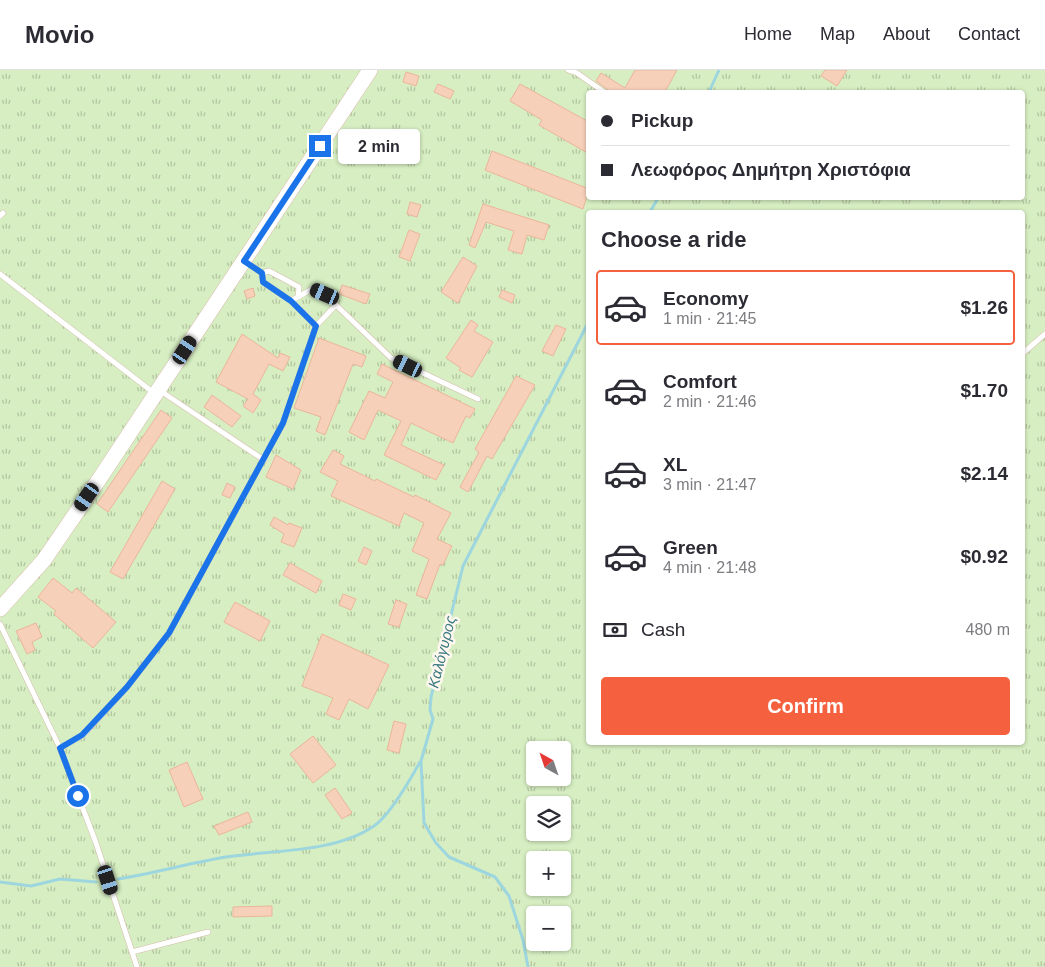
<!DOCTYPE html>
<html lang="en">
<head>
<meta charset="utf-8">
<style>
	body { margin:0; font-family:Arial,sans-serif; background:#f7f7f7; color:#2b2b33; height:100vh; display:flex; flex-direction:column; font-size:19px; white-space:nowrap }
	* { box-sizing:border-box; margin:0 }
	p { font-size:16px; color:#7c7c81 }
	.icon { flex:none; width:28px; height:28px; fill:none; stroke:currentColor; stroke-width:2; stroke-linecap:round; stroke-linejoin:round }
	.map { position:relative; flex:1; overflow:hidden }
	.sheet { position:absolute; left:586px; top:140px; width:439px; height:535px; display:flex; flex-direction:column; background:#fff; border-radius:5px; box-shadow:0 1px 4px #0004 }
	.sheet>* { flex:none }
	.hud { position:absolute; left:586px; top:20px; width:439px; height:110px; border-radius:5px; box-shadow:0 1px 4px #0004; display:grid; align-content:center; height:110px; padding:0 15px; background:#fff }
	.needle { width:32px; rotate:320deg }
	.buttons { position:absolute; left:526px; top:671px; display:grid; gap:10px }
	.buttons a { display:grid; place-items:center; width:45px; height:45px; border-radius:5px; background:#fff; box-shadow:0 1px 4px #0004; font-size:25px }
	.end { position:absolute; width:22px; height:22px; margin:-11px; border:6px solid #1a73e8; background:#fff; box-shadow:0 0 0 2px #fff }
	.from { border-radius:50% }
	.bubble { position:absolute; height:35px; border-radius:5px; background:#fff; box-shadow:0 1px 4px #0004; font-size:16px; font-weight:600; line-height:35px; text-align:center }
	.car { position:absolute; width:15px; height:30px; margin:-15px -8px; border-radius:6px; box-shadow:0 0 4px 1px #0007; background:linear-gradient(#222 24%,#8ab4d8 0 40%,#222 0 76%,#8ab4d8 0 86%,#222 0) }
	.hud b { display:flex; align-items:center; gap:18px; height:48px; font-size:19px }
	.hud b+b { border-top:1px solid #e1e1e2 }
	.hud i { width:12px; height:12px; background:#2b2b33 }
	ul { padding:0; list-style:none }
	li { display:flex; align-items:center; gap:15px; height:75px; margin:0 10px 8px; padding:0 5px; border:2px solid transparent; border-radius:5px }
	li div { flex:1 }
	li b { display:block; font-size:19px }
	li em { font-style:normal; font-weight:600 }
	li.current { border-color:#f5603e }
	li>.icon { width:45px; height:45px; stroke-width:1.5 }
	h2 { padding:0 15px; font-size:22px; line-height:60px }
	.pay { display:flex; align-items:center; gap:12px; height:55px; padding:0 15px; font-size:19px }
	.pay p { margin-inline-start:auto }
	.action { display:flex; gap:10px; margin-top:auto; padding:10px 15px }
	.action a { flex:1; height:58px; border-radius:5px; background:#f5603e; color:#fff; font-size:20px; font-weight:600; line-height:58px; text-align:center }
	header { display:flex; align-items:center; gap:30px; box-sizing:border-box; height:70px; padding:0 25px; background:#fff; border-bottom:1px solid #e1e1e2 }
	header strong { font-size:24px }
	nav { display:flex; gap:28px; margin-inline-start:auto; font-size:18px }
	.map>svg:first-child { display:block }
</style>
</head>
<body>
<header>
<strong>Movio</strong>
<nav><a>Home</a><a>Map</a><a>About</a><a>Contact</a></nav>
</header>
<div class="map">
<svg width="1045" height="897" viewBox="0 0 1045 897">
	<defs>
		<pattern id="park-tufts" width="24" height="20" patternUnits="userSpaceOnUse" patternTransform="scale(1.25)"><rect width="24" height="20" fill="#d6eec2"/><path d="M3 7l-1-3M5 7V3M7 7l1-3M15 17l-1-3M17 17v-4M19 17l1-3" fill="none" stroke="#b3c49f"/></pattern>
	</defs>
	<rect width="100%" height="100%" fill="#fff4e6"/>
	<path fill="url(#park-tufts)" fill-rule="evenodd" d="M0 0H1045V897H0ZM589 22H1022V128H589ZM589 142H1022V672H589ZM535 680H562V708H535ZM535 735H562V762H535ZM535 790H562V818H535ZM535 845H562V872H535Z"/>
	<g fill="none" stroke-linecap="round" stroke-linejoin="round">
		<path stroke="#9dd6de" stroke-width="3" d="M709 22 719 0
			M650 142 658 128
			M118 809C155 803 190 793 226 787 272 780 335 783 374 756 390 745 410 710 420 692
			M0 812 31 816 60 809 96 812
			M528 897 523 870 509 826 495 807 449 787 436 773 424 753 421 691 433 649 430 640 431 627 463 496 589 251"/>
	</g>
	<path fill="#f7d0ba" stroke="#ecb599" d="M635 0H677L665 22H611L596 11 601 3 625 18Z
		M825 0H847L837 16 821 6Z
		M406 2 419 6 416 16 403 12Z
		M438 14 454 21 450 29 434 22Z
		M520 14 589 52V84L539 55 542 50 510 31Z
		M492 81 589 119 583 139 485 100Z
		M410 132 421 135 417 147 407 144Z
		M483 134 549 155 544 170 527 165 522 184 508 180 514 161 486 152 475 178 469 175Z
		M409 160 420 164 410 191 399 187Z
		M463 187 477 196 458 233 441 222Z
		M342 215 370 224 366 234 339 224Z
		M253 218 255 226 247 229 244 221Z
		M502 220 515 225 512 233 499 227Z
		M471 250 478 255 474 261 493 272 472 307 459 300 461 298 446 288Z
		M556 255 566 259 553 286 542 281Z
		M242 264 278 288 280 283 290 287 283 301 269 294 253 324 261 330 253 343 243 336 248 329 216 312Z
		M319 268 366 286 362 297 353 294 325 365 316 361 321 347 294 338Z
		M382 294 475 339 470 348 466 346 453 373 411 353 401 375 444 395 436 410 384 385 401 351 378 340 364 370 349 362 369 321 385 328 393 312 377 304Z
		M516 306 535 315 492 389 487 386 468 422 460 417 479 382 475 379Z
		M212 325 241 346 232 357 204 337Z
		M161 340 172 348 108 442 97 434Z
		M333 380 344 386 340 394 375 411 376 409 414 427 415 425 451 443 437 469 452 476 443 495 440 494 427 529 416 525 429 489 412 481 424 453 404 443 399 456 331 426 338 411 320 402Z
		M276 385 301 400 293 419 266 407Z
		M162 411 175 419 123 509 110 502Z
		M227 413 235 417 230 428 222 425Z
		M274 447 288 455 289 453 302 458 294 477 281 472 284 464 270 455Z
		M364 477 372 481 366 495 358 491Z
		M290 493 322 511 316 523 283 505Z
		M53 508 72 523 76 518 116 552 93 578 54 544 56 541 38 527Z
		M343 524 356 529 351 540 339 535Z
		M396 530 407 534 399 557 388 554Z
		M235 532 270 551 260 571 224 552Z
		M36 553 42 567 32 572 35 580 27 584 16 561Z
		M322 564 389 595 368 639 349 629 339 650 326 644 333 628 302 616Z
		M394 651 406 654 399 683 387 680Z
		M313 666 336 695 313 713 290 684Z
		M187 692 203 729 184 737 169 700Z
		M335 718 352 743 342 749 325 725Z
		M248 742 252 752 219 765 214 756Z
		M272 836V846L233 847V837Z"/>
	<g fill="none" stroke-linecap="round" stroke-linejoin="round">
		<defs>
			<path id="lane" d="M568 0 577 3 604 22
				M0 146 3 143
				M262 203 269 201 299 217 298 227
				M0 204 154 323
				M291 231 316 256
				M336 235 391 288 478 329
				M1022 284 1045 264
				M159 320 264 390
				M0 554 60 678 96 773 137 897
				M60 678 83 665 127 617 169 563 283 353 316 256 336 235 325 224 312 219 291 231 263 212 262 203 245 191
				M132 882 208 862"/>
			<path id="secondary" d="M0 539 44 490 98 411 370 0"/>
		</defs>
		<use href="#lane" stroke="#d5bdad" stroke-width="6"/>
		<use href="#secondary" stroke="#d8bda9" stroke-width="16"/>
		<use href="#lane" stroke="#fff" stroke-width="5"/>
		<use href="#secondary" stroke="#fff" stroke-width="15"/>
	</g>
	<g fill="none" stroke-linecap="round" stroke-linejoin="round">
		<path stroke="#1a73e8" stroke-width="6" d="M78 726 60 678 82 665 127 617 169 563 283 353 316 256 291 231 263 212 262 203 244 191 320 76"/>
	</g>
	<g text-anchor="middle" stroke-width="5" stroke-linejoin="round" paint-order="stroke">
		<g font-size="15" font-style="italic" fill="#397982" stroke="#fff8ef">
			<text transform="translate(442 582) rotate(-76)" y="5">Καλόγυρος</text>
		</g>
	</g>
</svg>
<div class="buttons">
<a><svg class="needle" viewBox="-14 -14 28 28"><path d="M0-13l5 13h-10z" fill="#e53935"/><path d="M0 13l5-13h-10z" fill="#7c7c81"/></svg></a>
<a><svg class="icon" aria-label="layers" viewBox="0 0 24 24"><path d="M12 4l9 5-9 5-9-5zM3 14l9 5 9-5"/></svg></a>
<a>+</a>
<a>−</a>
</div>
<i class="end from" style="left:78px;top:726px"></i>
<i class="end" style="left:320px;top:76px"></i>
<div class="bubble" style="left:338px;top:59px;width:82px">2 min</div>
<i class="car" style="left:325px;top:224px;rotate:293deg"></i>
<i class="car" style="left:185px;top:280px;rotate:33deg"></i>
<i class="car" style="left:408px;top:296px;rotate:296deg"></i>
<i class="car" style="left:87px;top:427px;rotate:215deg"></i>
<i class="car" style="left:108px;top:810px;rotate:162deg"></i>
<div class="hud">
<b><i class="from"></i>Pickup</b>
<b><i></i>Λεωφόρος Δημήτρη Χριστόφια</b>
</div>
<section class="sheet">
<h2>Choose a ride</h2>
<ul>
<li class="current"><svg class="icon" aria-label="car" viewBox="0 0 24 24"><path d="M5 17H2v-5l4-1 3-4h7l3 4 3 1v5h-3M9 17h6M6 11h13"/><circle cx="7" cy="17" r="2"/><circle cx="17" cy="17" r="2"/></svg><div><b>Economy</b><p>1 min · 21:45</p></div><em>$1.26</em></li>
<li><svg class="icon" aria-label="car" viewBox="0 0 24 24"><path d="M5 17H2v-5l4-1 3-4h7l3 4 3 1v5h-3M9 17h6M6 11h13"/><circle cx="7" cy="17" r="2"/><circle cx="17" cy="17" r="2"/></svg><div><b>Comfort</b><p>2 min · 21:46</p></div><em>$1.70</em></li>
<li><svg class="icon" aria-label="car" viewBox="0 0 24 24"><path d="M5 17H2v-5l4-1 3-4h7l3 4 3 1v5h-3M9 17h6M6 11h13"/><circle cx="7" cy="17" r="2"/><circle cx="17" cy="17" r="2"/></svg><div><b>XL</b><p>3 min · 21:47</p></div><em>$2.14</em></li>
<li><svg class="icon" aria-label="car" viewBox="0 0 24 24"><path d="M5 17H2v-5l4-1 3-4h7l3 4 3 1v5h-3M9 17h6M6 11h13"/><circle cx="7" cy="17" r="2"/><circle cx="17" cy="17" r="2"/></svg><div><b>Green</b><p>4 min · 21:48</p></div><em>$0.92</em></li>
</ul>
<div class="pay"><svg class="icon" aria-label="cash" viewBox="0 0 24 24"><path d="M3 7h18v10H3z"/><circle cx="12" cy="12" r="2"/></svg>Cash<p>480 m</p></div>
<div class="action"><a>Confirm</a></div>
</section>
</div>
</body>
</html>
